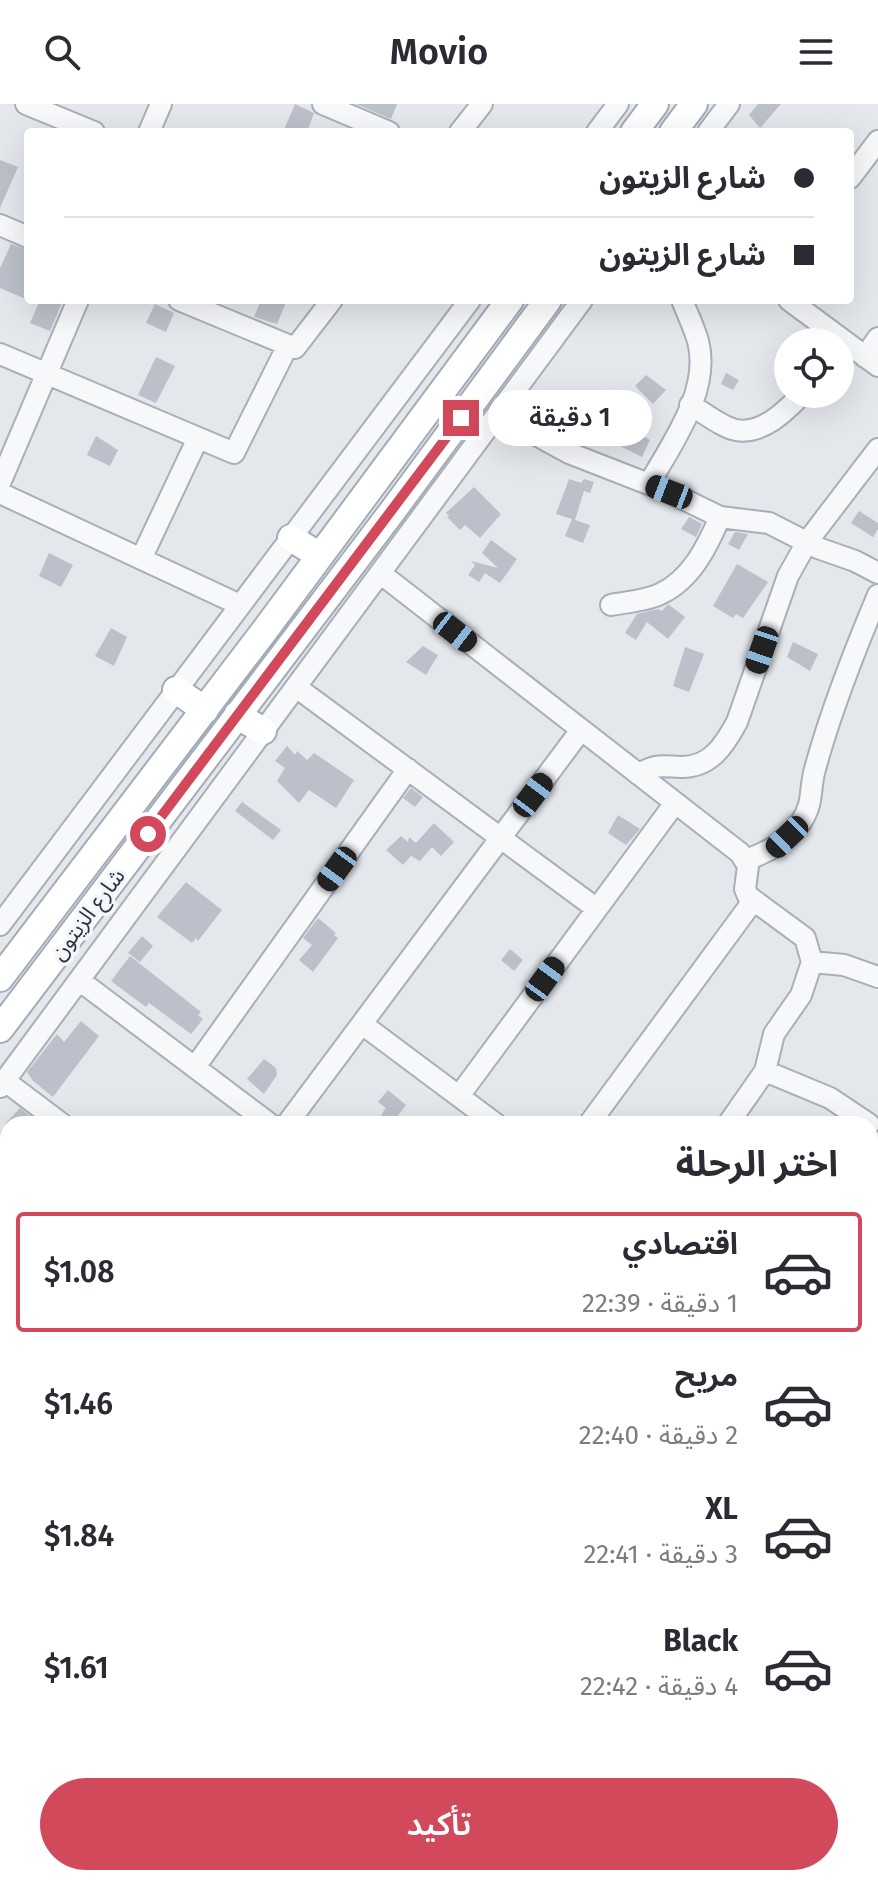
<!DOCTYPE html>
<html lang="ar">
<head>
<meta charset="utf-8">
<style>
	body { margin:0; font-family:"Fira Sans","Noto Sans Arabic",sans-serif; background:#f7f7f7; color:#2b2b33; direction:rtl; height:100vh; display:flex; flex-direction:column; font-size:30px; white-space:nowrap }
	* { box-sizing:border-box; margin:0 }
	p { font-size:26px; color:#7c7c81 }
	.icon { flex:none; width:44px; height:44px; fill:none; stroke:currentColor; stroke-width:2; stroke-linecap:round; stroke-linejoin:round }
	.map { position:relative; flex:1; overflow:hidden; direction:ltr }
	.drawer { position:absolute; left:0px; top:1012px; width:878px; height:770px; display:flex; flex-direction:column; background:#fff; border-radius:24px 24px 0 0; box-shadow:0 8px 32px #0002; direction:rtl }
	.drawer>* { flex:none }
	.banner { position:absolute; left:24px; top:24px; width:830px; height:176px; border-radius:8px; box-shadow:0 8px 32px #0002; direction:rtl; display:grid; align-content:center; height:176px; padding:0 40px; background:#fff }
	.tools { position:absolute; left:774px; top:224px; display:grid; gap:16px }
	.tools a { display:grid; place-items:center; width:80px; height:80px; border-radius:50%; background:#fff; box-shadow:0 8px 32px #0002; font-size:40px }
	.end { position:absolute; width:36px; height:36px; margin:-18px; border:10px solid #d1495b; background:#fff; box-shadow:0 0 0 4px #fff }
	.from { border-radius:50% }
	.bubble { position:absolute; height:56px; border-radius:28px; background:#fff; box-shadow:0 8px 32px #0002; font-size:26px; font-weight:600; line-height:56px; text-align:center; direction:rtl }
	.car { position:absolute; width:24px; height:48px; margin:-24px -12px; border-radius:10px; box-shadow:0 0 6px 2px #0007; background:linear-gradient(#222 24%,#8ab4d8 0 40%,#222 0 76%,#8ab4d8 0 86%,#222 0) }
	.banner b { display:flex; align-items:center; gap:28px; height:76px; font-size:30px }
	.banner b+b { border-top:2px solid #e1e1e2 }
	.banner i { width:20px; height:20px; background:#2b2b33 }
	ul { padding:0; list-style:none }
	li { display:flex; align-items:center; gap:24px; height:120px; margin:0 16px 12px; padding:0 24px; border:4px solid transparent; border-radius:8px }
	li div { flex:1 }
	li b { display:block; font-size:30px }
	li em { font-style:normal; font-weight:600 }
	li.on { border-color:#d1495b }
	li>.icon { width:72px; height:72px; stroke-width:1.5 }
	h2 { padding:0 40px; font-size:36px; line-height:96px }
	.action { display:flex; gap:16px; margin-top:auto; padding:16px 40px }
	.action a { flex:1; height:92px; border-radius:48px; background:#d1495b; color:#fff; font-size:32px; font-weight:600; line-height:92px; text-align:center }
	header { display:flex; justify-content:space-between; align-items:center; height:104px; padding:0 40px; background:#fff; font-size:36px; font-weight:600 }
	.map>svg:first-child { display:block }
</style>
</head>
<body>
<header><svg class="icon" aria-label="menu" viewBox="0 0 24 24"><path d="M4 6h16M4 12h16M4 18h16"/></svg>Movio<svg class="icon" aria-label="search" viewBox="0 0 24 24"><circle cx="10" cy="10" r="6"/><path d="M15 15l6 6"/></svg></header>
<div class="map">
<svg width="878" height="1781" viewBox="0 0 878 1781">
	<rect width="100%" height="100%" fill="#e4e7ec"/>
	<path fill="#bbc0ca" d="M295 0 314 9 307 28H283Z
		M356 0H397L391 15Z
		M758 0H781L760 24 749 11Z
		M0 56 18 63 0 104Z
		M11 140 28 146V196L0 184V164Z
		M40 196H63L50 227 30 219Z
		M261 196H287L277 220 254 213Z
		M155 200 174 209 166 228 146 219Z
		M156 253 175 262 156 299 138 291Z
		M726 269 739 276 733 286 721 280Z
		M646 271 666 286 653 300 635 282Z
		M606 308 650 336 642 353 614 339 618 334 596 324Z
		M96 332 118 346 110 362 87 351Z
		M569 375 581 379 584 375 594 378 590 389 584 387 575 416 556 410Z
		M474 383 501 410 480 434 465 421 460 426 447 413 449 412 446 409Z
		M859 407 878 419V425L873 433 851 419Z
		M689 413 702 420 696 433 681 425Z
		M572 415 590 421 583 439 565 432Z
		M735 428 748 430 739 446 728 440Z
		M491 436 517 455 500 479 485 469 479 478 468 471 475 461 471 457 498 464 482 449Z
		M49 449 73 461 61 483 39 472Z
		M737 460 768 478 743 514 736 510 733 514 713 502Z
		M668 500 685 513 668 535 647 518 636 536 625 529 637 510 658 505 662 507Z
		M111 524 127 533 114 562 95 552Z
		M793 538 818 550 810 567 787 553Z
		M423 542 438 551 426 571 406 558Z
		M685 543 704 550 689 588 673 582Z
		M287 642 295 651 297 647 307 656 314 649 354 676 336 704 309 686 299 699 277 677 285 664 275 657Z
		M411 684 423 693 415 703 403 694Z
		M242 698 281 726 273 736 235 707Z
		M618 711 640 725 626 741 608 729Z
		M434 719 454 738 441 752 432 743 420 757 411 752 403 761 386 746 401 732 408 738 409 733 416 739Z
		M186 778 222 806 198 837 196 834 192 839 157 813Z
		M318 814 336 829 334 831 338 834 313 868 299 856 312 841 303 834Z
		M142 832 153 842 140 858 128 849Z
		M510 845 523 856 514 867 501 856Z
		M130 852 201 908 198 911 203 915 191 930 149 899 146 903 111 877Z
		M81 917 99 932 53 993 33 977 27 968 57 930 64 938Z
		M264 955 276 964 277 971 264 990 247 975Z
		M388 986 406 1001 392 1019 381 1011 386 1004 378 998Z
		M20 1004 35 1016 32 1020H5Z"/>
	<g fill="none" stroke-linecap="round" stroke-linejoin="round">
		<defs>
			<path id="minor" d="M26 0 94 28
				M323 0 389 28
				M149 28 161 0
				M460 28 482 0
				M597 28 618 0
				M708 28 729 0
				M850 74 878 37
				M0 121 28 133
				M179 196 295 244 332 196
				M789 196 878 262
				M0 250 234 349 288 241
				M865 253 878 234
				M690 301C704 308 721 323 736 326 762 331 786 307 802 290
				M498 310 569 349 669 388 720 413 769 419 818 444 855 457 878 469
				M0 379 78 196
				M649 380C672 339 711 287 698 237 694 223 687 209 682 196
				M0 389 240 501
				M141 455 198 334
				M380 469 740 749 748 762 745 785 748 792 805 834 812 858 801 891 774 930 765 967 728 1020
				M611 501C626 498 646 497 660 490 691 476 707 443 720 413
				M296 583 597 805
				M638 670C657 660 660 662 680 663 710 664 724 642 737 618L788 472 807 438 878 345
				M746 756C768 748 787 738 801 718 814 699 809 686 815 665 831 606 854 548 878 491
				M0 821 470 196
				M812 858 844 861 878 873
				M79 876 270 1020
				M362 920 496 1020
				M195 963 408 665
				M765 967 830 994 869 1020
				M5 977 62 1020
				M0 983 582 196
				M459 992 675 699
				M287 1020 581 626
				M589 1020 753 797
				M870 1151 878 1145
				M0 1206 8 1195
				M870 1213 878 1219
				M870 1395 878 1385
				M0 1405 8 1394
				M0 1431 8 1437
				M870 1485 878 1474
				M870 1560 878 1566
				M0 1596 8 1585
				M870 1725 878 1714
				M870 1745 878 1748
				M321 1774 322 1781
				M801 1774 811 1781
				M14 1781 19 1774
				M182 1781 187 1774
				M393 1781 399 1774
				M572 1781 578 1774
				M652 1781 657 1774
				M830 1781 835 1774"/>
			<path id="major" d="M634 28 655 0
				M673 28 694 0
				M291 434 320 452
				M176 586 205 606
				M237 611 263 627
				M0 874 265 526 510 196
				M0 925 391 409 548 196"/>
		</defs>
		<use href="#minor" stroke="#a9aeb7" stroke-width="24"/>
		<use href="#major" stroke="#a3abb8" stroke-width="30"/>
		<use href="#minor" stroke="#f7f8fa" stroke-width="20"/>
		<use href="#major" stroke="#fff" stroke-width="26"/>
	</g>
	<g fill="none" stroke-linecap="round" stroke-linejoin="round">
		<path stroke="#d1495b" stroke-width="10" d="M148 730 461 314"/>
	</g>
	<g text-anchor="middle" stroke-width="7" stroke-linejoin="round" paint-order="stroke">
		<g font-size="22" fill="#2b3445" stroke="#f4f6f9">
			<text transform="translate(87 810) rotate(-53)" y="8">شارع الزيتون</text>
		</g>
	</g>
</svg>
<div class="tools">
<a><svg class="icon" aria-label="locate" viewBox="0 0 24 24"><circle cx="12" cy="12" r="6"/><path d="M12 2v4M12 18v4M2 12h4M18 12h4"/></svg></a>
</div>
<i class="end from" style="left:148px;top:730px"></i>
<i class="end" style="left:461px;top:314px"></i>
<div class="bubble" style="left:488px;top:286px;width:164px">1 دقيقة</div>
<i class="car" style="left:669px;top:388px;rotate:291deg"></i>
<i class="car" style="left:455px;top:528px;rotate:128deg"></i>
<i class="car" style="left:762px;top:546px;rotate:199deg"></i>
<i class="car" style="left:533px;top:691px;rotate:37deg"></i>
<i class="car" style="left:787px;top:733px;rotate:226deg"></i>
<i class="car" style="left:337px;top:765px;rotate:216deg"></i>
<i class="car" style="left:545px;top:875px;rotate:36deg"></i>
<div class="banner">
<b><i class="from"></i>شارع الزيتون</b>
<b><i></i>شارع الزيتون</b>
</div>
<section class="drawer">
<h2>اختر الرحلة</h2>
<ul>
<li class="on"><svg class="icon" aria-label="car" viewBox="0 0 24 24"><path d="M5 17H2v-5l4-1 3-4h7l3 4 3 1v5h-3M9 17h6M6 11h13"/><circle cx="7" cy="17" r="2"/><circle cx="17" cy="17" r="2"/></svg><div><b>اقتصادي</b><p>1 دقيقة · 22:39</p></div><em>$1.08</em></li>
<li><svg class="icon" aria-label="car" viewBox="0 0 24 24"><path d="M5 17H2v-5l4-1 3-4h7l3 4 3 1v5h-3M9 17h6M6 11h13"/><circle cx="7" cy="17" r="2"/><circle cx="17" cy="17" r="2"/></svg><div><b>مريح</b><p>2 دقيقة · 22:40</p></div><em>$1.46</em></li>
<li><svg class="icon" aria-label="car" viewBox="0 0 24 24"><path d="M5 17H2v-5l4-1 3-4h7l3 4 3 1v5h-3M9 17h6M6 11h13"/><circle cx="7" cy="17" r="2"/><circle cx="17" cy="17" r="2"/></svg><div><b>XL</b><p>3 دقيقة · 22:41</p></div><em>$1.84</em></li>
<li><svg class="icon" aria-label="car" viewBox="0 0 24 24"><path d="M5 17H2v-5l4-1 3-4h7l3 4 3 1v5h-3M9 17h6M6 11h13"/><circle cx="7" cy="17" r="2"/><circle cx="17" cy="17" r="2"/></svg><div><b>Black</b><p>4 دقيقة · 22:42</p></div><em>$1.61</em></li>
</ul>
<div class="action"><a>تأكيد</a></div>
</section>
</div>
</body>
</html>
